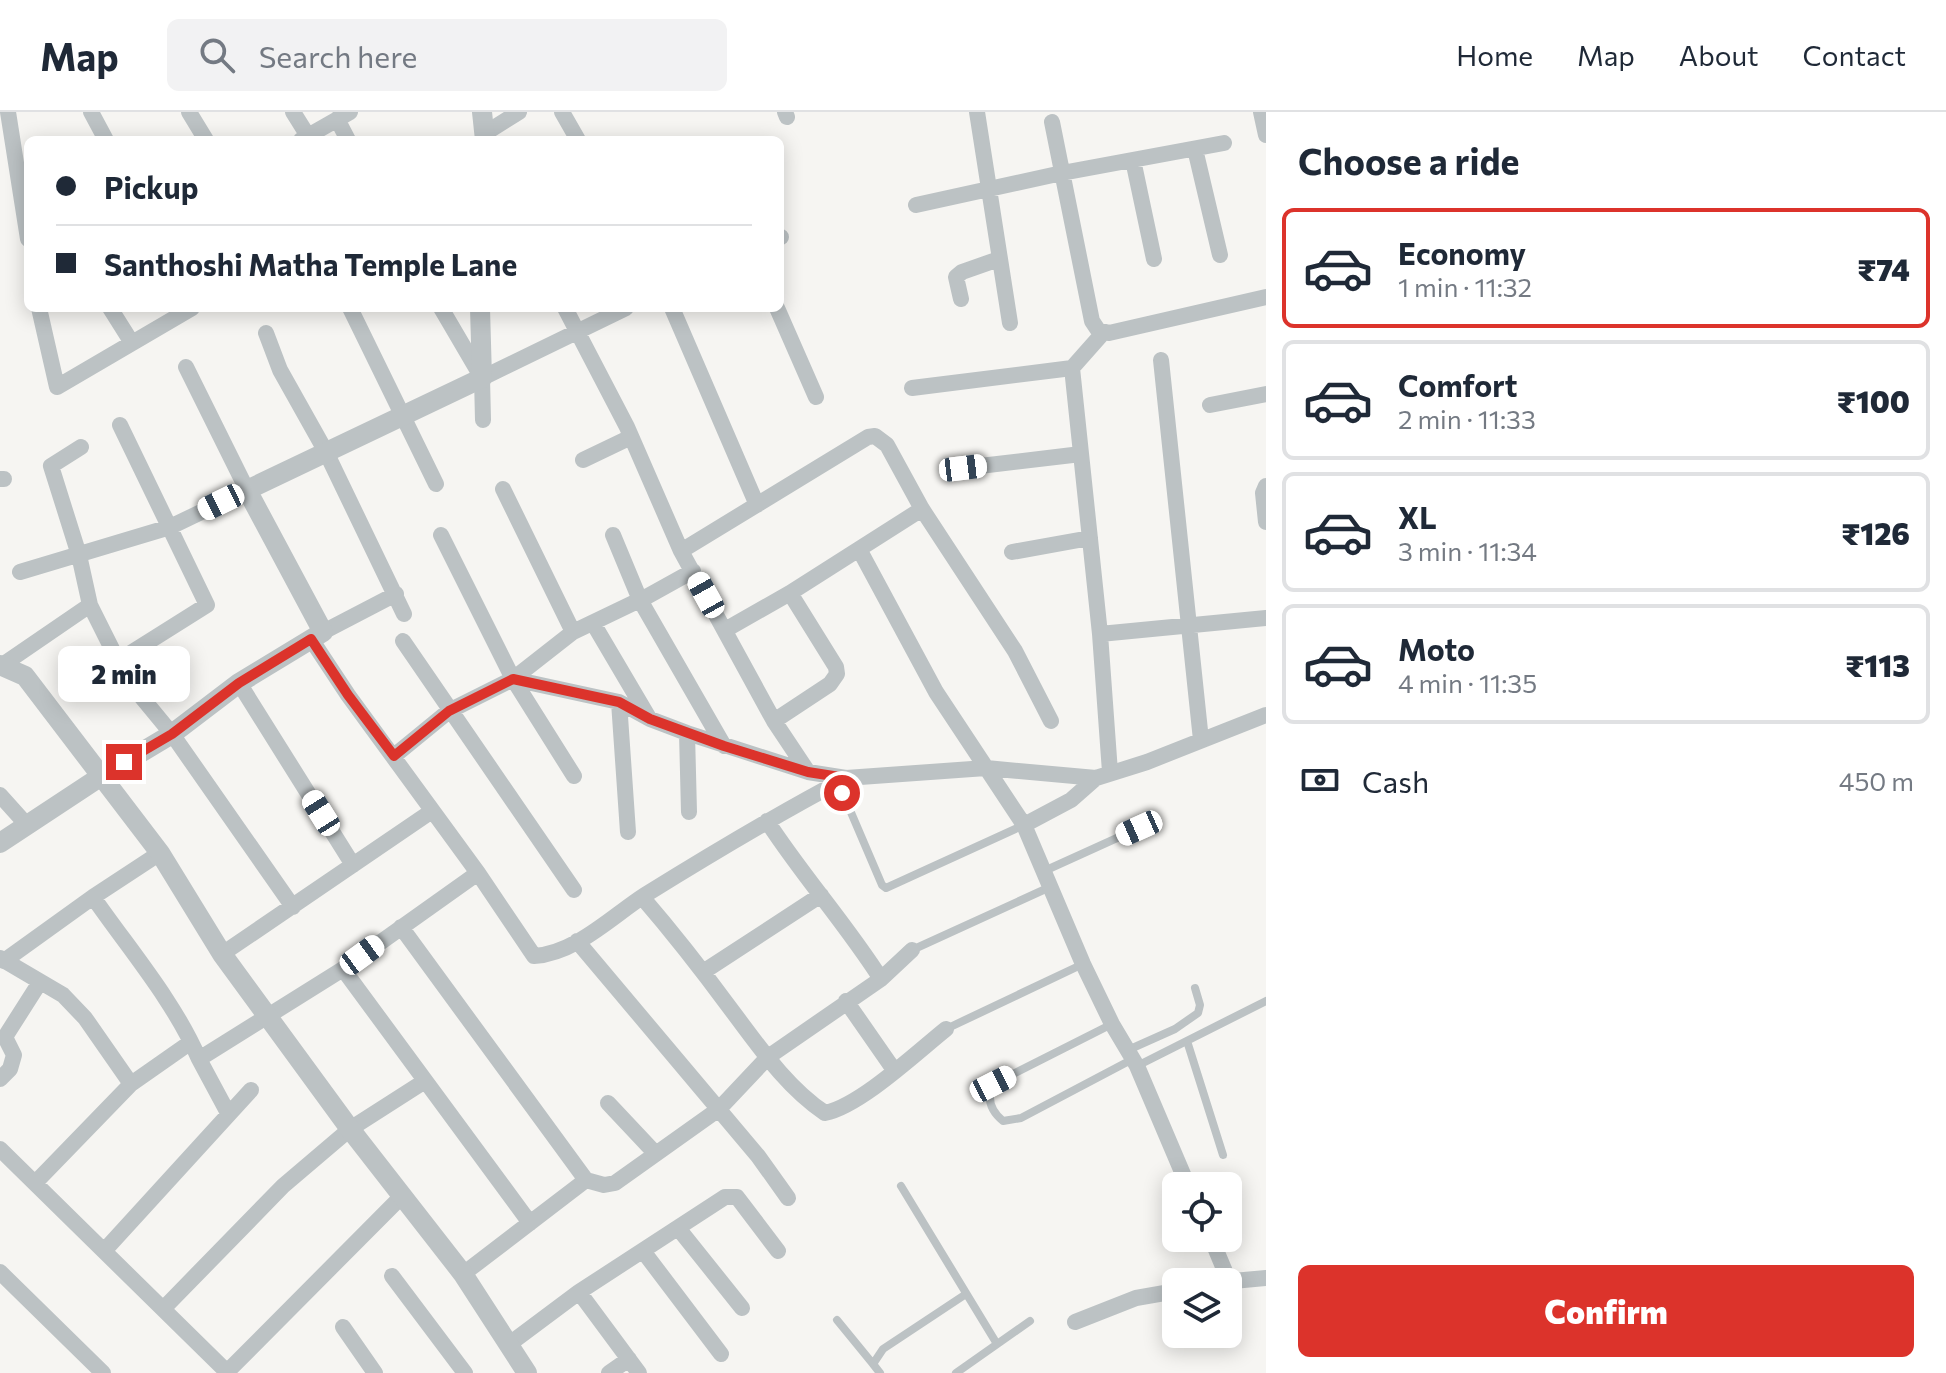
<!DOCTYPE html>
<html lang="en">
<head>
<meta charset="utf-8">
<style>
	body { margin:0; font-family:Commissioner,sans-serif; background:#f2f2f3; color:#1f2937; height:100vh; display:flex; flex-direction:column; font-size:30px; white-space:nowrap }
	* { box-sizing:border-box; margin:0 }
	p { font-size:26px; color:#747a83 }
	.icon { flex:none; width:44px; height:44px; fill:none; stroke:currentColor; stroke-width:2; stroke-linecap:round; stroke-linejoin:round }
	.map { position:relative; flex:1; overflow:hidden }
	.sheet { display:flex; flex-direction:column; background:#fff; width:680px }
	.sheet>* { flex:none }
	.top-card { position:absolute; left:24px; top:24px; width:760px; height:176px; border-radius:12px; box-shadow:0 4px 20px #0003; display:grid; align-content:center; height:176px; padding:0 32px; background:#fff }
	.buttons { position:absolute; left:1162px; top:1060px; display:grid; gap:16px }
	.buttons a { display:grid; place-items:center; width:80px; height:80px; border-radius:12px; background:#fff; box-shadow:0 4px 20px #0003; font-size:40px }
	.end { position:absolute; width:36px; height:36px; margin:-18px; border:10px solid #dc332b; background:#fff; box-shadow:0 0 0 4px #fff }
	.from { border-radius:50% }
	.bubble { position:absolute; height:56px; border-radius:12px; background:#fff; box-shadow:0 4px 20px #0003; font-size:26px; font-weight:800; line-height:56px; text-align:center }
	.car { position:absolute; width:24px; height:48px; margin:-24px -12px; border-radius:10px; box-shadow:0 0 6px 2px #0007; background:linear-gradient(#fff 24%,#345 0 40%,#fff 0 76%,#345 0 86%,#fff 0) }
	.top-card b { display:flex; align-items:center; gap:28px; height:76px; font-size:30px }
	.top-card b+b { border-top:2px solid #e0e1e3 }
	.top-card i { width:20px; height:20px; background:#1f2937 }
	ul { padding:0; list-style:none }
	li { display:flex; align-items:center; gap:24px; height:120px; margin:0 16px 12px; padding:0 16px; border:4px solid #e0e1e3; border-radius:12px }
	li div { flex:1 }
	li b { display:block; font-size:30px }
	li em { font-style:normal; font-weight:800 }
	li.active { border-color:#dc332b }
	li>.icon { width:72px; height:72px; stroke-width:1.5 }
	h2 { padding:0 32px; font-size:36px; line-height:96px }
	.pay { display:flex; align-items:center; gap:20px; height:88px; padding:0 32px; font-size:30px }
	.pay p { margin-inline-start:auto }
	.cta { display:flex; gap:16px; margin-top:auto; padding:16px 32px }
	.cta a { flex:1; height:92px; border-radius:12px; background:#dc332b; color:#fff; font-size:32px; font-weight:800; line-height:92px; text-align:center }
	header { display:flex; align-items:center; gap:48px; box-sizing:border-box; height:112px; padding:0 40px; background:#fff; border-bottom:2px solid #e0e1e3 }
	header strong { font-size:38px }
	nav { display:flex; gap:44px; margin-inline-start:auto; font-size:28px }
	.search { width:560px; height:72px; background:#f2f2f3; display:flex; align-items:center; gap:20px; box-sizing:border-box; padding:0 28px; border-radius:12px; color:#747a83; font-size:30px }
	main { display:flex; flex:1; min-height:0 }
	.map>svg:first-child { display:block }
</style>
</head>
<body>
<header>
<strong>Map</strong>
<div class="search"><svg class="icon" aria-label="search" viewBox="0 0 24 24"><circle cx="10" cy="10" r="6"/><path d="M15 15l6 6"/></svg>Search here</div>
<nav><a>Home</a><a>Map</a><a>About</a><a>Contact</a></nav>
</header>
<main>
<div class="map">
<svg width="1266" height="1261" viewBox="0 0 1266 1261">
	<rect width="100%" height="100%" fill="#f6f5f2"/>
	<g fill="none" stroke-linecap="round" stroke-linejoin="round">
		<path stroke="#bcc2c4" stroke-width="8" d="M838 670 882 773 886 776 1024 713
			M1042 760 1139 716
			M912 838 1050 775
			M1112 912 993 972C986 987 991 999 1003 1009L1021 1006 1131 948
			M946 917 1083 852
			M1187 929 1223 1043
			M1128 938 1175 917 1198 901 1200 893 1195 876
			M1137 954 1266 889
			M901 1074 997 1232
			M837 1208 873 1252
			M880 1261 873 1252 883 1237 966 1182
			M956 1261 1030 1209"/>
		<path stroke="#bcc2c4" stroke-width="16" d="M8 0 28 127
			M91 0 106 28
			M189 0 206 28
			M293 0 308 24
			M562 0 578 28
			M785 0 787 5
			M977 0 1010 211
			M1261 0 1266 23
			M337 7 348 28
			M1052 10 1092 209 1098 218 1109 221 1266 185
			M484 22 519 0
			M301 28 350 0
			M1195 37 1220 143
			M1133 48 1154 147
			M916 93 1062 61 1224 31
			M780 125H781
			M961 187 956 165 962 160 999 147
			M39 196 57 275 192 196
			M110 196 132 231
			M350 196 436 372
			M441 196 482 266 483 308
			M565 196 627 315 681 439
			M672 196 757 393
			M777 196 816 285
			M266 221 280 258 326 340 404 502
			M1161 248 1201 628
			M1072 256 1103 221
			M482 266 626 196
			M912 276 1072 256 1100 522
			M1210 293 1266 282
			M81 335 51 354 79 443 90 493 118 549 139 582 172 622 293 795
			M583 348 631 325
			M963 356 1081 342
			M0 367H4
			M1266 374 1263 381 1266 410
			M503 377 573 520
			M441 423 513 567 574 664
			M613 423 640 488 724 634
			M859 437 936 580 1024 713 1083 852 1112 912 1137 954 1188 1074
			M1012 440 1090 426
			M20 460 170 415 247 378 186 255
			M593 511 649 606
			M725 518 790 481 922 397
			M323 520 396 482
			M311 527 348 583 478 761 534 844C576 841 611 805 645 783 711 742 778 702 846 666
			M403 529 574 778
			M118 549 207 493 120 313
			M1 554 90 493
			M513 567 619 590 650 607 687 621 808 660 846 666 986 656 1096 666
			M239 571 353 753
			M619 590 628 720
			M774 609 830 572 837 562 836 555 790 481
			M687 621 689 700
			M394 644 449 599 513 567 573 520 648 484 693 459
			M808 660 774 609 681 439 868 325 875 324 887 333 922 397 1015 539 1051 609
			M1110 660 1100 522 1266 506
			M0 683 26 712
			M767 709C802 763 846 812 881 867L912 838
			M1024 713 1071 688 1096 666 1147 650 1266 603
			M160 741 93 785C129 837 174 889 199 947L343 857 478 761
			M642 785C673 821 702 858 730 896 758 933 786 975 825 1001 860 994 916 941 946 917
			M401 815 586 1068
			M577 829 758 1044 788 1086
			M222 842 432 699
			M0 846 63 883 85 906 131 972
			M4 849 93 785
			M343 857 530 1111
			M703 860 821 783
			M846 889 894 958
			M199 947 228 1001
			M0 967 10 957 14 943 5 925 40 870
			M608 991 655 1041
			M0 1037 227 1260
			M35 1071 131 972 191 930
			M678 1116 742 1196
			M1211 1126 1229 1169
			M104 1139 251 978
			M643 1139 721 1242
			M0 1160 103 1261
			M463 1162 586 1068 604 1073 615 1071 719 997 768 945 881 867
			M392 1164 465 1261
			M1222 1170 1266 1166
			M579 1180 639 1261
			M163 1197 283 1074 350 1017 425 969
			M1075 1210 1136 1186 1176 1179
			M343 1215 375 1261
			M508 1233 579 1180 725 1085H737L778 1139
			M226 1261 402 1084
			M609 1261 629 1247"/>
		<path stroke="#bcc2c4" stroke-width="20" d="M482 0 485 28
			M0 553 25 564 160 741 222 842 350 1017 463 1162 527 1261
			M0 731 100 665 172 622 239 571 323 520 247 378 482 266 480 196"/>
	</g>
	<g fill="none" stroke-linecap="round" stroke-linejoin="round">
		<path stroke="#dc332b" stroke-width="10" d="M124 650 172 622 239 571 311 527 348 583 394 644 449 599 513 567 619 590 650 607 724 634 808 660 846 666 838 670 842 681"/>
	</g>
</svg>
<div class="buttons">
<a><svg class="icon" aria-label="locate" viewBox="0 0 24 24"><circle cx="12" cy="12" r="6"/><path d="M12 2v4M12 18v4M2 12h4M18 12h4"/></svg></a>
<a><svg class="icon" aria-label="layers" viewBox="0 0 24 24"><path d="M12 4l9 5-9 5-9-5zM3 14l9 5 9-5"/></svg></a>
</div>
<i class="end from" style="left:842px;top:681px"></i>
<i class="end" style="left:124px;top:650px"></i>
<div class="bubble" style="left:58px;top:534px;width:132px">2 min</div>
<i class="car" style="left:963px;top:356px;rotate:83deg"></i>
<i class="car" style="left:221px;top:390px;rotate:244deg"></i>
<i class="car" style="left:706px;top:483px;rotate:331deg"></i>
<i class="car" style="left:321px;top:701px;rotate:328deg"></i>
<i class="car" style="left:1139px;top:716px;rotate:246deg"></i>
<i class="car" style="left:362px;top:843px;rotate:54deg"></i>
<i class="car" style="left:993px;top:972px;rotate:63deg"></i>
<div class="top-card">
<b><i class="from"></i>Pickup</b>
<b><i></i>Santhoshi Matha Temple Lane</b>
</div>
</div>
<section class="sheet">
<h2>Choose a ride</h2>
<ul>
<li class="active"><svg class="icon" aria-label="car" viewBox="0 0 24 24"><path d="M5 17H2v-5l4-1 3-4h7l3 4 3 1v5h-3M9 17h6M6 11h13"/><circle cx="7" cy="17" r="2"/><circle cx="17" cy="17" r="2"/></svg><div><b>Economy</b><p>1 min · 11:32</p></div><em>₹74</em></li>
<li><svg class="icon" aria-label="car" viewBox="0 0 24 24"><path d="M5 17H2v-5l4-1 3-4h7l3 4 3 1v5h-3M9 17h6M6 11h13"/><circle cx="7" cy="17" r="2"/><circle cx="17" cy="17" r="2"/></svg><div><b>Comfort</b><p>2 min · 11:33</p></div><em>₹100</em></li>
<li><svg class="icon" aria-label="car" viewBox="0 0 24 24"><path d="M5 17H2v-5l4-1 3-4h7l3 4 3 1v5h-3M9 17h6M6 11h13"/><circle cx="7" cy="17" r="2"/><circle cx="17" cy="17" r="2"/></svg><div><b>XL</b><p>3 min · 11:34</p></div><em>₹126</em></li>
<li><svg class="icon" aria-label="car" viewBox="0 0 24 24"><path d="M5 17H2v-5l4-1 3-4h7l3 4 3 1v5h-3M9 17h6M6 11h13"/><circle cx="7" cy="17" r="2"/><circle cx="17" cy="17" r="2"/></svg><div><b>Moto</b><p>4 min · 11:35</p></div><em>₹113</em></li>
</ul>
<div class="pay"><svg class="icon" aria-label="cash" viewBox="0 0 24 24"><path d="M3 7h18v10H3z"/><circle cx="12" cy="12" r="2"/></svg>Cash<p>450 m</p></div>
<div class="cta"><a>Confirm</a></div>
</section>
</main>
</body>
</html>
